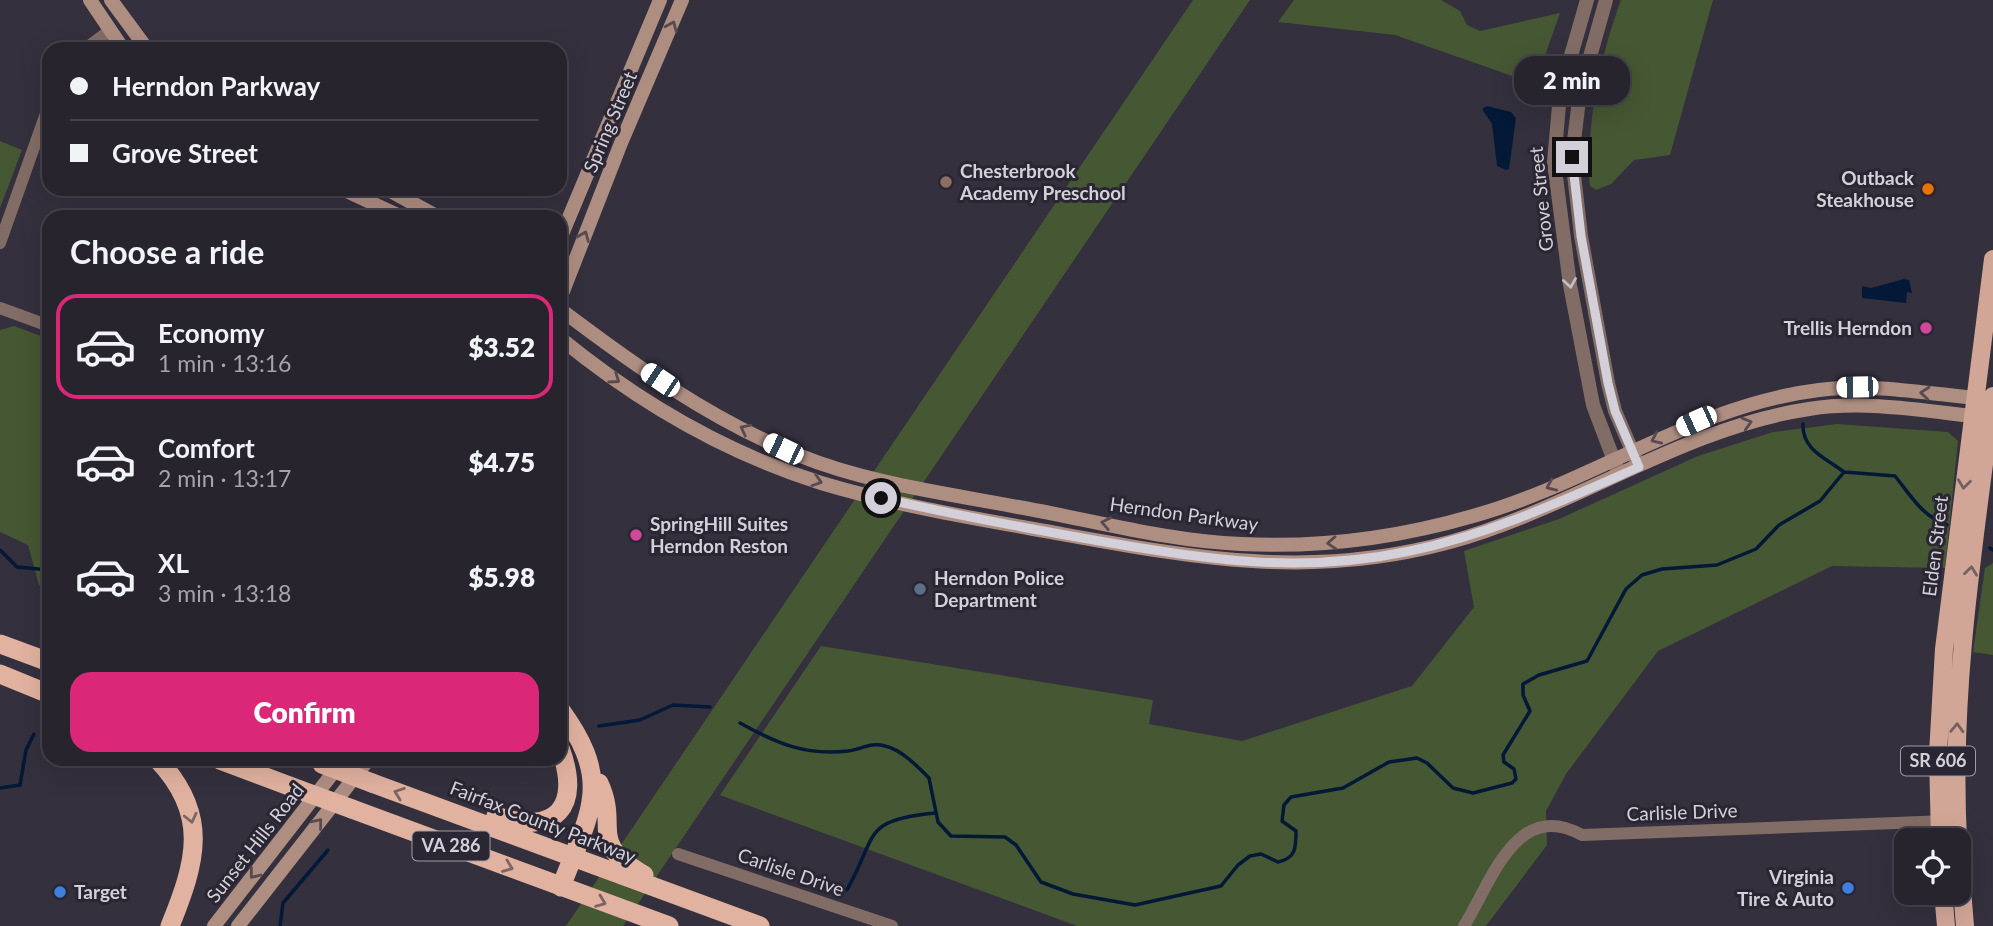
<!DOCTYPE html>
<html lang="en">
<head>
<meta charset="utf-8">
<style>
	body { margin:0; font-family:Lato,sans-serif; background:#33303a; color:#f1f3f6; height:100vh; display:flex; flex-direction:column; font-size:26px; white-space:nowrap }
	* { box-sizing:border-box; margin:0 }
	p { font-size:23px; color:#a4a4aa }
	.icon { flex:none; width:38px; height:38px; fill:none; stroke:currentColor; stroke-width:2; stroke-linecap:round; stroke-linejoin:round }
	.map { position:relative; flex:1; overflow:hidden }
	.drawer { position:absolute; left:42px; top:210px; width:525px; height:556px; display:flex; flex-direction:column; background:#27242e; border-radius:21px; box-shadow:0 7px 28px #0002,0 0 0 2px #43414a }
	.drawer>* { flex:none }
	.guide { position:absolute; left:42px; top:42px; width:525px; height:154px; border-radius:21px; box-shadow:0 7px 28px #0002,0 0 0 2px #43414a; display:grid; align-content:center; height:154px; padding:0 28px; background:#27242e }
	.controls { position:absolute; left:1894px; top:828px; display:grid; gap:14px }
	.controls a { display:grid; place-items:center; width:77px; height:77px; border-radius:14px; background:#27242e; box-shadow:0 7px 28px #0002,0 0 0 2px #43414a; font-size:35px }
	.end { position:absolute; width:32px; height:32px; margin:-16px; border:9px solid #d3d0d9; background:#111; box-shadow:0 0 0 4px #111 }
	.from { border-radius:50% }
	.bubble { position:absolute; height:49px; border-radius:21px; background:#27242e; box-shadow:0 7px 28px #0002,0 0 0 2px #43414a; font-size:23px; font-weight:800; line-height:49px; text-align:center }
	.car { position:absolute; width:21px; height:42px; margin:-21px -10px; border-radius:9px; box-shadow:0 0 5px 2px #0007; background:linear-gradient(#fff 24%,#345 0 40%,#fff 0 76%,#345 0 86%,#fff 0) }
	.guide b { display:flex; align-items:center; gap:24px; height:66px; font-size:26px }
	.guide b+b { border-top:2px solid #43414a }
	.guide i { width:18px; height:18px; background:#f1f3f6 }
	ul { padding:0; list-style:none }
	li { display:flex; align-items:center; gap:21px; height:105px; margin:0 14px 10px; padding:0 14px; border:4px solid transparent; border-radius:21px }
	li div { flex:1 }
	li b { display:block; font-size:26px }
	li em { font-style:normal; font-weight:800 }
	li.selected { border-color:#db2777 }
	li>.icon { width:63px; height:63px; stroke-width:1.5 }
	h2 { padding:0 28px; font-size:32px; line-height:84px }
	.button { display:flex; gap:14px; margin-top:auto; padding:14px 28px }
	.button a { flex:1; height:80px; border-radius:21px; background:#db2777; color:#fff; font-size:28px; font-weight:800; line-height:80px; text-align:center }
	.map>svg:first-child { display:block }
</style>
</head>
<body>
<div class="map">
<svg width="1993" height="926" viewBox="0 0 1993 926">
	<rect width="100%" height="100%" fill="#34303e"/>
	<path fill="#465733" d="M1193 0H1250L623 926H566Z
		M1294 0H1441L1460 11 1467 25 1480 31 1560 13 1535 84 1395 35 1278 22Z
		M1621 0H1713L1670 155 1634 160 1611 184 1596 190 1590 186 1589 177C1588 117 1600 57 1621 0Z
		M0 141 22 150 0 208Z
		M14 326 49 339V589L39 585 28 545 0 532V330Z
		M1837 424 1948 432 1958 441 1945 568 1832 566 1658 651 1566 774 1546 811 1547 845 1486 926H1077L720 795 821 646 1153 700 1149 724 1242 741 1412 686 1474 607 1464 551 1559 519 1698 456 1773 432Z
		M1993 563V655L1973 652 1985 568Z"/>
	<path fill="#031937" d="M1487 106 1511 112 1516 118 1509 169 1506 170 1497 166 1492 124 1482 109Z
		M1904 279 1909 280 1912 293 1907 292 1906 303 1862 298V286L1871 288Z"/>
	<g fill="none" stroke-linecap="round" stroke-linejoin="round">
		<path stroke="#031937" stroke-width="3.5" d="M1803 424C1802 450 1826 458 1844 472
			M1990 548 1993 550
			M0 550 17 567 49 570
			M740 723C776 743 805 756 848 751 862 749 871 742 885 746 902 750 917 766 929 778L938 822 951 836 1005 837 1016 845 1041 882 1073 894 1135 905 1221 886 1238 865 1250 856 1261 854 1278 862C1296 858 1296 848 1296 831L1282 821 1284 805 1291 797 1343 788 1389 762 1417 758 1427 763 1453 788 1473 793 1512 783 1516 779 1514 769 1504 762 1503 755 1530 711 1523 695V684L1539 675 1587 661 1626 589 1642 575 1662 569 1717 565 1756 549 1779 525 1820 501 1844 472 1895 476C1911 496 1922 516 1947 525
			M599 726 640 720 673 705 710 707
			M0 788 20 785 26 750 34 734
			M847 890C878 835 861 820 935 813
			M280 926 283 903 328 850"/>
		<path stroke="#826d66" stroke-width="12" d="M85 49 109 31
			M0 243 49 105
			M0 308 49 326
			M678 854 892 926
			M1464 926C1491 883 1516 798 1582 835L1947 821"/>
		<path stroke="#826d66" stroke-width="14" d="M1587 0 1560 94 1554 162 1570 285 1593 405 1618 471
			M1606 0 1580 92 1572 157 1581 236 1608 383 1615 411 1637 462"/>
		<path stroke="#af8e82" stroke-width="14" d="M90 0 123 49
			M111 0 147 49
			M342 189 402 217
			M387 189 438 217
			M560 239 660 0
			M560 299 621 143 682 0
			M560 309C634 365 711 420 798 455 867 483 944 493 1018 507 1092 520 1166 541 1241 544 1320 548 1397 538 1473 516 1592 483 1694 405 1819 390 1874 383 1930 394 1985 399
			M560 338C637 401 726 453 821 483 898 506 978 519 1056 533 1195 558 1311 580 1450 542 1574 508 1682 428 1809 409 1866 400 1925 411 1981 417
			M214 926 343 760
			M238 926 368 760"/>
		<path stroke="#d1a697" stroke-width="18" d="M1940 840 1938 754 1944 649 1993 259
			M1958 840C1950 691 1974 543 1993 396
			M1958 841 1965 926
			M1943 892 1946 926"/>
		<path stroke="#e1b2a0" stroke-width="19" d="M0 644 49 662
			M0 674 49 694
			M560 709C614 783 590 811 561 887
			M158 760C210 815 196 862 170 926
			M220 760 300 790
			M372 783 760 926
			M599 783C620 828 586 841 644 875
			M352 809 669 926
			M496 816C556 836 582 807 560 748"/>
		<path stroke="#e1b2a0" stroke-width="19" d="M322 764 372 783
			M300 790 352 809"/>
	</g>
	<defs><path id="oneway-chevron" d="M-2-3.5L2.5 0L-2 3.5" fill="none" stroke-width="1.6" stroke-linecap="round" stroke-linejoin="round" transform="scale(1.75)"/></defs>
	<g stroke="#594a4f">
		<use href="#oneway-chevron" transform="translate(672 26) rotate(-67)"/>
		<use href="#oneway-chevron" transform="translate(584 236) rotate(-68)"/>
		<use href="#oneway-chevron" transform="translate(615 379) rotate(35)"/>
		<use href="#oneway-chevron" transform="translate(1925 393) rotate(-175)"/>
		<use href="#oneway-chevron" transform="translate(1747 423) rotate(-16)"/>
		<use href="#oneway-chevron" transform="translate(745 429) rotate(-153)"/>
		<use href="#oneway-chevron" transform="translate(1656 439) rotate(156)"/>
		<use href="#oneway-chevron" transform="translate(817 481) rotate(18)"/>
		<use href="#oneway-chevron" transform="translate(1551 486) rotate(156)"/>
		<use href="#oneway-chevron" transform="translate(1106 523) rotate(-169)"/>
		<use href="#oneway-chevron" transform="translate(1332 543) rotate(176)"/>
		<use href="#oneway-chevron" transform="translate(318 823) rotate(-51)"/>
		<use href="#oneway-chevron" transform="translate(254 874) rotate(128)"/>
	</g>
	<use stroke="#c3bcc2" href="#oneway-chevron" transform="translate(1570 283) rotate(81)"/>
	<g stroke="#756060">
		<use href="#oneway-chevron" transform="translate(1964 484) rotate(97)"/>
		<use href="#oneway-chevron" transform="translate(1971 571) rotate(-83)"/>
		<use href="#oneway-chevron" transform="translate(1957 728) rotate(-88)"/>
	</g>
	<g stroke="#7c6564">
		<use href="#oneway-chevron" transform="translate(399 793) rotate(-160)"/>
		<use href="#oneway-chevron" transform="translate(191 818) rotate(77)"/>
		<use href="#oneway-chevron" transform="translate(508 867) rotate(21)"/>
		<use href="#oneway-chevron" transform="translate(601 902) rotate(21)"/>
	</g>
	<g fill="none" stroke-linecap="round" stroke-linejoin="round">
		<path stroke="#d3d0d9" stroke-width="9" d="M881 498C955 515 1030 529 1105 542 1212 560 1301 574 1410 551 1491 534 1564 500 1639 467L1615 411 1608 383 1581 236 1572 157"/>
	</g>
	<circle fill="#8d6e63" stroke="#2a2633" stroke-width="2.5" cx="946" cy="182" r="7"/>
	<circle fill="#e8710a" stroke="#2a2633" stroke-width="2.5" cx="1928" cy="189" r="7"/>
	<g fill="#d1479c" stroke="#2a2633" stroke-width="2.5">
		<circle cx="1926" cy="328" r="7"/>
		<circle cx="636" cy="535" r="7"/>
	</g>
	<circle fill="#5c6f8a" stroke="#2a2633" stroke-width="2.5" cx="920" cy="589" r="7"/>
	<g fill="#3f7fe0" stroke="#2a2633" stroke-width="2.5">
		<circle cx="1848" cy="888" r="7"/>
		<circle cx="60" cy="892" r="7"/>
	</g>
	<g text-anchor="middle" stroke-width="6" stroke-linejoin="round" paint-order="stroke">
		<g fill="#2a2633" stroke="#a09da7" stroke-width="2">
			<rect x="1901" y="746.5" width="74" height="29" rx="5"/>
			<rect x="412.5" y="831.5" width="77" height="29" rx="5"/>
		</g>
		<g font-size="18" font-weight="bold" fill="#d3d0d9">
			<text x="1938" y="767">SR 606</text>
			<text x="451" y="852">VA 286</text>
		</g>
		<g font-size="19" fill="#d3d0d9" stroke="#2a2633">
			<text transform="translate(610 122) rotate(-67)" y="7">Spring Street</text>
			<text transform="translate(1541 199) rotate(-96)" y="7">Grove Street</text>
			<text transform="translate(1184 514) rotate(8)" y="7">Herndon Parkway</text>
			<text transform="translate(1935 546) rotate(-83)" y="7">Elden Street</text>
			<text transform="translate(1682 812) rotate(-2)" y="7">Carlisle Drive</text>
			<text transform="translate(543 822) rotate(21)" y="7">Fairfax County Parkway</text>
			<text transform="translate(255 843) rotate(-52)" y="7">Sunset Hills Road</text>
			<text transform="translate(791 872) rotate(19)" y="7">Carlisle Drive</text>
		</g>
		<g font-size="19" font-weight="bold" fill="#d3d0d9" stroke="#2a2633" text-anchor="start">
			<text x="960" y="178">Chesterbrook<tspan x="960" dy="22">Academy Preschool</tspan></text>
			<text x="1914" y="185" text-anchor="end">Outback<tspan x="1914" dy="22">Steakhouse</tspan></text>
			<text x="1912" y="335" text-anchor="end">Trellis Herndon</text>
			<text x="650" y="531">SpringHill Suites<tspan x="650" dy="22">Herndon Reston</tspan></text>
			<text x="934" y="585">Herndon Police<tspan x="934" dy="22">Department</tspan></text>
			<text x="1834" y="884" text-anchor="end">Virginia<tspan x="1834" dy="22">Tire &amp; Auto</tspan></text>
			<text x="74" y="899">Target</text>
		</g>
	</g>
</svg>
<div class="controls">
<a><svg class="icon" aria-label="locate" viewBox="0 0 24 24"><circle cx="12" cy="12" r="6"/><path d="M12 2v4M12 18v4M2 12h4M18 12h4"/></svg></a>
</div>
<i class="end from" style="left:881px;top:498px"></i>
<i class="end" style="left:1572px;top:157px"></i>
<div class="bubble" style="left:1514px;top:56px;width:116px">2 min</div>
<i class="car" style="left:660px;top:380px;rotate:304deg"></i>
<i class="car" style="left:1857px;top:387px;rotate:269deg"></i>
<i class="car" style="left:1696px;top:421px;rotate:246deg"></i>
<i class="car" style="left:783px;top:449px;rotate:296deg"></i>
<div class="guide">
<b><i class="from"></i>Herndon Parkway</b>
<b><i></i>Grove Street</b>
</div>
<section class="drawer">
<h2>Choose a ride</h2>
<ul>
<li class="selected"><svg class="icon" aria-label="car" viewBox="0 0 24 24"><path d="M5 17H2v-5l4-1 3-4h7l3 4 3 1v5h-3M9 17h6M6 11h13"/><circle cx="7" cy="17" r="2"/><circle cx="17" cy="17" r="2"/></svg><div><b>Economy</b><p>1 min · 13:16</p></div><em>$3.52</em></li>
<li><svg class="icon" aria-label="car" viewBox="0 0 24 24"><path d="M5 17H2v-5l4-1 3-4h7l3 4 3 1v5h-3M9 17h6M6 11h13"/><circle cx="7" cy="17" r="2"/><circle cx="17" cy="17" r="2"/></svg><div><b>Comfort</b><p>2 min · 13:17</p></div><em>$4.75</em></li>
<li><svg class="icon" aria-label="car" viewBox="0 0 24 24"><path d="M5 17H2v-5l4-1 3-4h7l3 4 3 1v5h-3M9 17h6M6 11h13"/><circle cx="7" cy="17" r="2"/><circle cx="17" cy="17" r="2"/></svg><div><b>XL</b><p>3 min · 13:18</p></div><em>$5.98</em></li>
</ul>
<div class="button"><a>Confirm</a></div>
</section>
</div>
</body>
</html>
